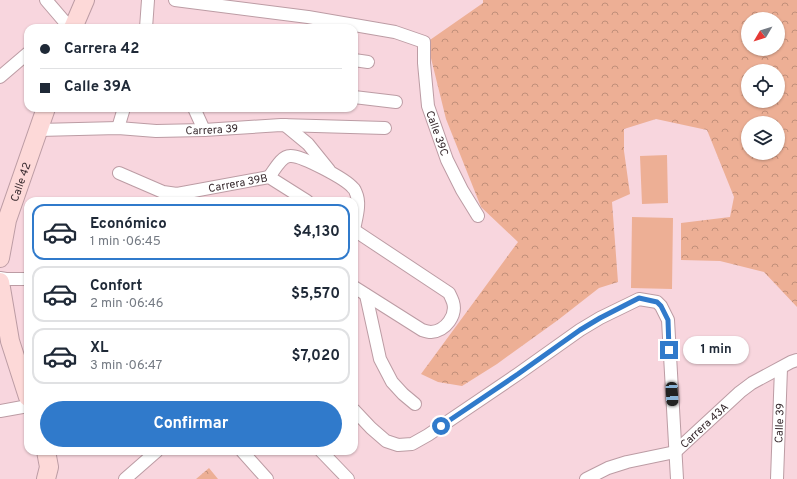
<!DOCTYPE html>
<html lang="es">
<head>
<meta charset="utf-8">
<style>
	body { margin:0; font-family:Overpass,sans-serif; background:#f6f6f7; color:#1f2937; height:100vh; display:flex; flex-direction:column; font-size:15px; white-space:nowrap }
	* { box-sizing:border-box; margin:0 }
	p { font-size:13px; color:#747a83 }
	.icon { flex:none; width:22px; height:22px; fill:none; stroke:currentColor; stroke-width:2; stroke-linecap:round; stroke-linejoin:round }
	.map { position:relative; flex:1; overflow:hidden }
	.details { position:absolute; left:24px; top:197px; width:334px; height:258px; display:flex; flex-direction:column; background:#fff; border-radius:12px; box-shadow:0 1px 3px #0004 }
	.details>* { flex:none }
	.hud { position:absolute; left:24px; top:24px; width:334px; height:88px; border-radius:12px; box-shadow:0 1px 3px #0004; display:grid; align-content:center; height:88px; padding:0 16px; background:#fff }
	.needle { width:26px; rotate:232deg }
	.fabs { position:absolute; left:741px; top:12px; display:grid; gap:8px }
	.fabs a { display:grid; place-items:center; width:44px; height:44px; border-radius:50%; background:#fff; box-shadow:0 1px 3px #0004; font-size:20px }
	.end { position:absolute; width:18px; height:18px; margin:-9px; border:5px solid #307acb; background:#fff; box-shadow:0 0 0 2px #fff }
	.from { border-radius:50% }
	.bubble { position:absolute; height:28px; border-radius:14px; background:#fff; box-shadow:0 1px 3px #0004; font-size:13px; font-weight:700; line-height:28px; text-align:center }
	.car { position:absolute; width:12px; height:24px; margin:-12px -6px; border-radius:5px; box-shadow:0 0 3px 1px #0007; background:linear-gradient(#222 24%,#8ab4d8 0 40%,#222 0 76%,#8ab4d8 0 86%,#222 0) }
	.hud b { display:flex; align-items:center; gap:14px; height:38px; font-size:15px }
	.hud b+b { border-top:1px solid #e0e1e3 }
	.hud i { width:10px; height:10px; background:#1f2937 }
	ul { padding:7px 0 0; list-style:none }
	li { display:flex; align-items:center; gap:12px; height:56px; margin:0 8px 6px; padding:0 8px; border:2px solid #e0e1e3; border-radius:12px }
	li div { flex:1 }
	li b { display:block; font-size:15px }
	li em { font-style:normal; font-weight:700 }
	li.active { border-color:#307acb }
	li>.icon { width:36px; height:36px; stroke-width:1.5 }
	.action { display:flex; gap:8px; margin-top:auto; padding:8px 16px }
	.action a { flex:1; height:46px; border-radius:24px; background:#307acb; color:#fff; font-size:16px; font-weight:700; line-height:46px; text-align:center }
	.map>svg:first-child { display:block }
</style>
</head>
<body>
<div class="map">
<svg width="797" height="479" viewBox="0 0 797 479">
	<defs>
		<pattern id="park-crowns" width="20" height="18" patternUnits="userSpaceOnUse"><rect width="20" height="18" fill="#edaf95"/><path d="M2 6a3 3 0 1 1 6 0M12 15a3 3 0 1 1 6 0" fill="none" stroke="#c18f7a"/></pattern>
	</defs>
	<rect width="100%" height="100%" fill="#f8d6de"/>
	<path fill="url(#park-crowns)" fill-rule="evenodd" d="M483 0H797V307L764 272 720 261 681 260V223L730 217 734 197 707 130 656 119 624 129V151L630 194 612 202 618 282 599 288 558 320 497 364 462 386 438 382 421 374 518 242 481 207 446 119 427 42 483 3ZM748 19H778V49H748ZM748 71H778V101H748ZM748 123H778V153H748Z
		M209 468 218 479H196Z"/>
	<path fill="#edaf95" d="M667 155 668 203 642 204 640 156Z
		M632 217 673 218 672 289 631 288Z"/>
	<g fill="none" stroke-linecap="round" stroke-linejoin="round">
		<defs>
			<g id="street">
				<path d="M46 0 70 28"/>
				<path id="s1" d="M175 0 308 17 395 32 424 42V63L428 106 447 160 462 190 478 216"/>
				<path d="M146 28 148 0"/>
				<path d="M354 60 368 62"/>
				<path d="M0 77 28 53"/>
				<path d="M354 97 396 102"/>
				<path d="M194 108 204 130"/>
				<path d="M285 125 308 144 329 170"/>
				<path d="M118 128 124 108"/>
				<path id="s2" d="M39 130 118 128 156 131 204 130 281 125 385 128"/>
				<path id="s3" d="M119 173 163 192 177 194 269 177 307 201"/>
				<path d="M269 177C274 171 281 156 290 156 301 155 346 179 353 188 355 189 355 191 356 193 361 204 356 218 354 230"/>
				<path d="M354 230 449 293C450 295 452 299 453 302 457 315 446 331 431 332 428 332 425 331 422 330L354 287"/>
				<path d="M0 278 6 279H28"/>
				<path d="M366 295 380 359 392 382 403 394 415 404"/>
				<path d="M354 410 371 428 386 441 398 445 412 444 428 435 518 374 580 330 600 318 639 299 657 302 661 306 668 320 677 479"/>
				<path d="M0 411 28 406"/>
				<path d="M242 451 267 479"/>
				<path d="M321 451 348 479"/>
				<path d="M125 479 157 451"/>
				<path id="s4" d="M586 479 608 468 627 462 675 452 740 392 752 383 791 362 797 360"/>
				<path id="s5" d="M777 479 781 368"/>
			</g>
			<g id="secondary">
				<path d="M73 28 85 0"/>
				<path id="s6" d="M0 258 7 220 46 108"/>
				<path d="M0 282 10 341 28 397"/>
				<path d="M46 451 49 467 46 479"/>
			</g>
		</defs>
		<use href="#street" stroke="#bc9ca4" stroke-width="14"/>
		<use href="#secondary" stroke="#bc9ca4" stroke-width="20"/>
		<use href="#street" stroke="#fff" stroke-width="12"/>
		<use href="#secondary" stroke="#fdd9d8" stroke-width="18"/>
	</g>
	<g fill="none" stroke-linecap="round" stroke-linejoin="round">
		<path stroke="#307acb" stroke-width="5" d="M441 426 518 374 580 330 600 318 639 298 657 302 661 306 668 320 669 350"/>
	</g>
	<g text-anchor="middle" stroke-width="3.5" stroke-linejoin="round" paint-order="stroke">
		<g font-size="11" fill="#372a2e" stroke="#fce7ec">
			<text dy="4" stroke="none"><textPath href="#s2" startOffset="173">Carrera 39</textPath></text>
			<text dy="4" stroke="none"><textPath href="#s1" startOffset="346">Calle 39C</textPath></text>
			<text dy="4" stroke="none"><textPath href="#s6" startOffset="79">Calle 42</textPath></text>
			<text dy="4" stroke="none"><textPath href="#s3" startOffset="124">Carrera 39B</textPath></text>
			<text dy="4" stroke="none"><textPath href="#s5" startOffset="56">Calle 39</textPath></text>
			<text dy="4" stroke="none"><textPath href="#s4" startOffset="133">Carrera 43A</textPath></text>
		</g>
	</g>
</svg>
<div class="fabs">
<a><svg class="needle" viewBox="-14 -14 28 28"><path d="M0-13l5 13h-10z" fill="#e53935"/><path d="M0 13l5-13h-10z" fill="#747a83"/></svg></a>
<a><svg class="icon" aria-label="locate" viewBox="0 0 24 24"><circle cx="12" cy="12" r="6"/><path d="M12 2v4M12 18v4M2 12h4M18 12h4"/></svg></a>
<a><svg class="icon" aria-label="layers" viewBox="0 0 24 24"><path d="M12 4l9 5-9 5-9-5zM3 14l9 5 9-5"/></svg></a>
</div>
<i class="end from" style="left:441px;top:426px"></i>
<i class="end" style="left:669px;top:350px"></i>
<div class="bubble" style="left:683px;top:336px;width:66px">1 min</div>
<i class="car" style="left:672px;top:394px;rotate:177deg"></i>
<div class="hud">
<b><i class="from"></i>Carrera 42</b>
<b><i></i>Calle 39A</b>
</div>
<section class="details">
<ul>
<li class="active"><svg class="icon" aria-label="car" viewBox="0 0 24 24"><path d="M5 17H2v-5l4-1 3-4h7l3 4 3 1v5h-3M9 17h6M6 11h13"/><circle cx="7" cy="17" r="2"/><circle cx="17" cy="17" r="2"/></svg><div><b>Económico</b><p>1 min · 06:45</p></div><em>$4,130</em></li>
<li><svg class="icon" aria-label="car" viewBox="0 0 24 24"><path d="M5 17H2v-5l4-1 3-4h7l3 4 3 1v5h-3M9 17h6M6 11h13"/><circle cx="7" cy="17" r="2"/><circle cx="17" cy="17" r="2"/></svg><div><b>Confort</b><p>2 min · 06:46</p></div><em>$5,570</em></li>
<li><svg class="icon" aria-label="car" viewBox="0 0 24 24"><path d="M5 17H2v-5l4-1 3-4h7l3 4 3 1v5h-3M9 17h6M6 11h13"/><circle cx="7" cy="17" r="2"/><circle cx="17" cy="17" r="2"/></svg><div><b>XL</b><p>3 min · 06:47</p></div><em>$7,020</em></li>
</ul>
<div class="action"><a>Confirmar</a></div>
</section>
</div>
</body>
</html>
